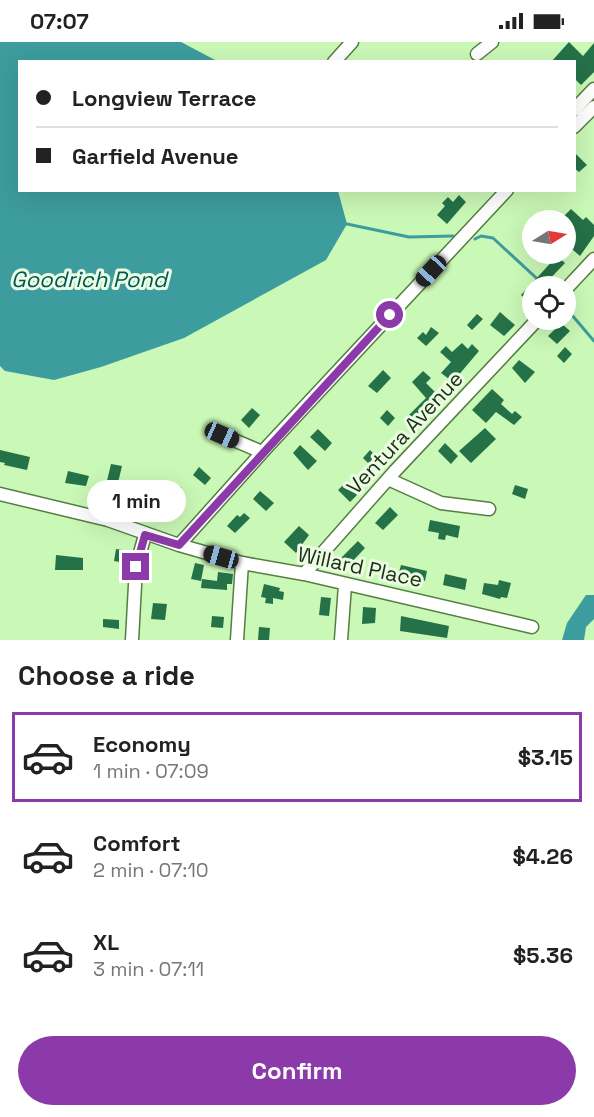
<!DOCTYPE html>
<html lang="en">
<head>
<meta charset="utf-8">
<style>
	body { margin:0; font-family:"Space Grotesk",sans-serif; background:#f6f6f6; color:#222; height:100vh; display:flex; flex-direction:column; font-size:22px; white-space:nowrap }
	* { box-sizing:border-box; margin:0 }
	p { font-size:20px; color:#767676 }
	.icon { flex:none; width:33px; height:33px; fill:none; stroke:currentColor; stroke-width:2; stroke-linecap:round; stroke-linejoin:round }
	.map { position:relative; height:598px; overflow:hidden }
	.drawer { display:flex; flex-direction:column; background:#fff; flex:1 }
	.drawer>* { flex:none }
	.guide { position:absolute; left:18px; top:18px; width:558px; height:132px; border-radius:0px; box-shadow:0 6px 24px #0002; display:grid; align-content:center; height:132px; padding:0 18px; background:#fff }
	.needle { width:39px; rotate:79deg }
	.tools { position:absolute; left:522px; top:168px; display:grid; gap:12px }
	.tools a { display:grid; place-items:center; width:54px; height:54px; border-radius:50%; background:#fff; box-shadow:0 6px 24px #0002; font-size:30px }
	.end { position:absolute; width:27px; height:27px; margin:-14px; border:8px solid #8c3aa9; background:#fff; box-shadow:0 0 0 3px #fff }
	.from { border-radius:50% }
	.bubble { position:absolute; height:42px; border-radius:21px; background:#fff; box-shadow:0 6px 24px #0002; font-size:20px; font-weight:800; line-height:42px; text-align:center }
	.car { position:absolute; width:18px; height:36px; margin:-18px -9px; border-radius:8px; box-shadow:0 0 4px 2px #0007; background:linear-gradient(#222 24%,#8ab4d8 0 40%,#222 0 76%,#8ab4d8 0 86%,#222 0) }
	.guide b { display:flex; align-items:center; gap:21px; height:57px; font-size:22px }
	.guide b+b { border-top:2px solid #e0e0e0 }
	.guide i { width:15px; height:15px; background:#222 }
	ul { padding:0; list-style:none }
	li { display:flex; align-items:center; gap:18px; height:90px; margin:0 12px 9px; padding:0 6px; border:3px solid transparent; border-radius:0px }
	li div { flex:1 }
	li b { display:block; font-size:22px }
	li em { font-style:normal; font-weight:800 }
	li.current { border-color:#8c3aa9 }
	li>.icon { width:54px; height:54px; stroke-width:1.5 }
	h2 { padding:0 18px; font-size:27px; line-height:72px }
	.cta { display:flex; gap:12px; margin-top:auto; padding:12px 18px }
	.cta a { flex:1; height:69px; border-radius:36px; background:#8c3aa9; color:#fff; font-size:24px; font-weight:800; line-height:69px; text-align:center }
	.status { display:flex; justify-content:space-between; align-items:center; height:42px; padding:0 30px; background:#fff; direction:ltr }
	.status svg { height:16px; fill:currentColor }
	.map>svg:first-child { display:block }
</style>
</head>
<body>
<div class="status"><b>07:07</b><svg viewBox="0 0 49 12"><path d="M0 12V9h3v3zM5 12V6h3v6zM10 12V3h3v9zM15 12V0h3v12zM26 1h20v11H26zM47 4h2v5h-2z"/></svg></div>
<div class="map">
<svg width="594" height="598" viewBox="0 0 594 598">
	<rect width="100%" height="100%" fill="#caf8b6"/>
	<path fill="#3d9c9d" d="M0 0H181L217 19 20 20V148L338 149 347 182 326 218 184 296 101 325 54 338 5 329 0 324Z
		M586 553H594V577L586 585 584 598H562L567 581Z"/>
	<g fill="none" stroke-linecap="round" stroke-linejoin="round">
		<path stroke="#3d9c9d" stroke-width="3" d="M347 182 409 195 453 194
			M475 197 481 194 493 196 545 244
			M566 266 594 299"/>
	</g>
	<path fill="#257148" d="M569 0 583 14 594 1V30L581 43 574 36V20H551Z
		M574 110 587 123 579 130 574 126Z
		M459 153 466 160 447 182 437 173 445 164 442 161 448 155 453 160Z
		M571 167 583 178 586 175 594 183V194L580 214 566 202V178H560Z
		M557 214 565 221 543 244H532V263L521 253Z
		M500 270 515 283 504 294 490 283Z
		M477 272 483 277 472 288 467 283Z
		M561 281 570 289 557 302 548 294Z
		M431 285 439 291 426 304 417 296 423 290 426 293Z
		M462 301 468 307 472 302 479 309 457 335 453 332 449 337 441 331 451 320 440 310 446 304 452 310Z
		M565 305 572 312 564 321 557 314Z
		M519 318 535 330 525 341 512 326Z
		M383 328 391 336 377 351 368 344Z
		M423 329 431 336 426 341 444 359 418 385 407 375 426 356 412 340Z
		M492 347 504 358 501 362 512 372 515 369 522 375 514 383 496 370 486 381 472 368Z
		M252 366 260 373 249 386 241 378Z
		M387 368 395 376 388 384 380 376Z
		M485 386 496 397 471 421 459 409Z
		M318 387 332 401 325 409 310 395Z
		M445 401 458 414 451 422 438 409Z
		M300 403 317 419 308 428 293 411Z
		M0 408 30 415 27 428 4 423 5 421 0 420Z
		M370 408 381 419 374 427 363 416Z
		M111 422 122 424 117 445 106 443Z
		M199 425 211 436 205 443 193 433Z
		M68 429 89 434 86 444 65 441Z
		M171 439 182 446 176 454 166 448Z
		M345 441 357 453 350 460 338 448Z
		M515 443 528 447 525 457 512 452Z
		M260 449 274 461 266 469 253 457Z
		M170 456 183 468 175 476 163 465Z
		M390 465 398 473 383 488 375 481Z
		M244 471 250 476 235 491 227 484 237 473 240 475Z
		M430 478 460 484 458 496 446 493 445 498 438 497 439 491 428 489Z
		M299 484 309 493 296 511 284 500Z
		M358 499 365 506 349 523 341 516Z
		M116 507 128 509 125 521 114 519Z
		M56 513 83 516V528H55Z
		M195 521 204 523 201 539 191 537Z
		M401 523 427 529 425 539 398 534Z
		M218 530 233 532 232 542H227V548L201 546 202 537 217 539Z
		M445 532 467 537 465 548 443 543Z
		M499 538 511 541 507 556 501 555 500 557 482 552 484 541 498 543Z
		M264 542 280 546 279 549 284 550 283 558 273 556V562L265 561 266 556 261 555Z
		M321 555 331 556 329 574 319 573Z
		M153 561 167 562 165 578 151 577Z
		M363 565 376 566 375 581 362 582Z
		M212 574 224 575 223 586 211 585Z
		M401 574 449 584 447 596 400 589Z
		M103 577 119 578V587L103 585Z
		M259 585 270 586 269 598H258Z"/>
	<g fill="none" stroke-linecap="round" stroke-linejoin="round">
		<defs>
			<path id="minor" d="M477 12 492 0
				M334 20 352 0
				M574 68 594 47
				M574 85 594 65
				M566 247 594 217
				M222 393 262 410
				M388 437 441 461 489 467
				M0 452 108 478 179 503 267 405 507 148
				M179 503 242 521 304 532 532 585
				M304 532 395 429 537 278
				M132 598 136 525 145 493
				M237 598 242 521
				M341 598 345 543"/>
		</defs>
		<use href="#minor" stroke="#567e42" stroke-width="15"/>
		<use href="#minor" stroke="#fff" stroke-width="12"/>
	</g>
	<g fill="none" stroke-linecap="round" stroke-linejoin="round">
		<path stroke="#8c3aa9" stroke-width="8" d="M136 525 145 493 179 503 390 273"/>
	</g>
	<g text-anchor="middle" stroke-width="6" stroke-linejoin="round" paint-order="stroke">
		<g font-size="21" fill="#1d2e15" stroke="#eafce2">
			<text transform="translate(405 391) rotate(-47)" y="7">Ventura Avenue</text>
			<text transform="translate(360 525) rotate(12)" y="7">Willard Place</text>
		</g>
		<g font-size="22" font-style="italic" fill="#005657" stroke="#eafce2">
			<text x="89" y="245">Goodrich Pond</text>
		</g>
	</g>
</svg>
<div class="tools">
<a><svg class="needle" viewBox="-14 -14 28 28"><path d="M0-13l5 13h-10z" fill="#e53935"/><path d="M0 13l5-13h-10z" fill="#767676"/></svg></a>
<a><svg class="icon" aria-label="locate" viewBox="0 0 24 24"><circle cx="12" cy="12" r="6"/><path d="M12 2v4M12 18v4M2 12h4M18 12h4"/></svg></a>
</div>
<i class="end from" style="left:390px;top:273px"></i>
<i class="end" style="left:136px;top:525px"></i>
<div class="bubble" style="left:87px;top:438px;width:99px">1 min</div>
<i class="car" style="left:431px;top:229px;rotate:223deg"></i>
<i class="car" style="left:222px;top:393px;rotate:114deg"></i>
<i class="car" style="left:221px;top:515px;rotate:286deg"></i>
<div class="guide">
<b><i class="from"></i>Longview Terrace</b>
<b><i></i>Garfield Avenue</b>
</div>
</div>
<section class="drawer">
<h2>Choose a ride</h2>
<ul>
<li class="current"><svg class="icon" aria-label="car" viewBox="0 0 24 24"><path d="M5 17H2v-5l4-1 3-4h7l3 4 3 1v5h-3M9 17h6M6 11h13"/><circle cx="7" cy="17" r="2"/><circle cx="17" cy="17" r="2"/></svg><div><b>Economy</b><p>1 min · 07:09</p></div><em>$3.15</em></li>
<li><svg class="icon" aria-label="car" viewBox="0 0 24 24"><path d="M5 17H2v-5l4-1 3-4h7l3 4 3 1v5h-3M9 17h6M6 11h13"/><circle cx="7" cy="17" r="2"/><circle cx="17" cy="17" r="2"/></svg><div><b>Comfort</b><p>2 min · 07:10</p></div><em>$4.26</em></li>
<li><svg class="icon" aria-label="car" viewBox="0 0 24 24"><path d="M5 17H2v-5l4-1 3-4h7l3 4 3 1v5h-3M9 17h6M6 11h13"/><circle cx="7" cy="17" r="2"/><circle cx="17" cy="17" r="2"/></svg><div><b>XL</b><p>3 min · 07:11</p></div><em>$5.36</em></li>
</ul>
<div class="cta"><a>Confirm</a></div>
</section>
</body>
</html>
